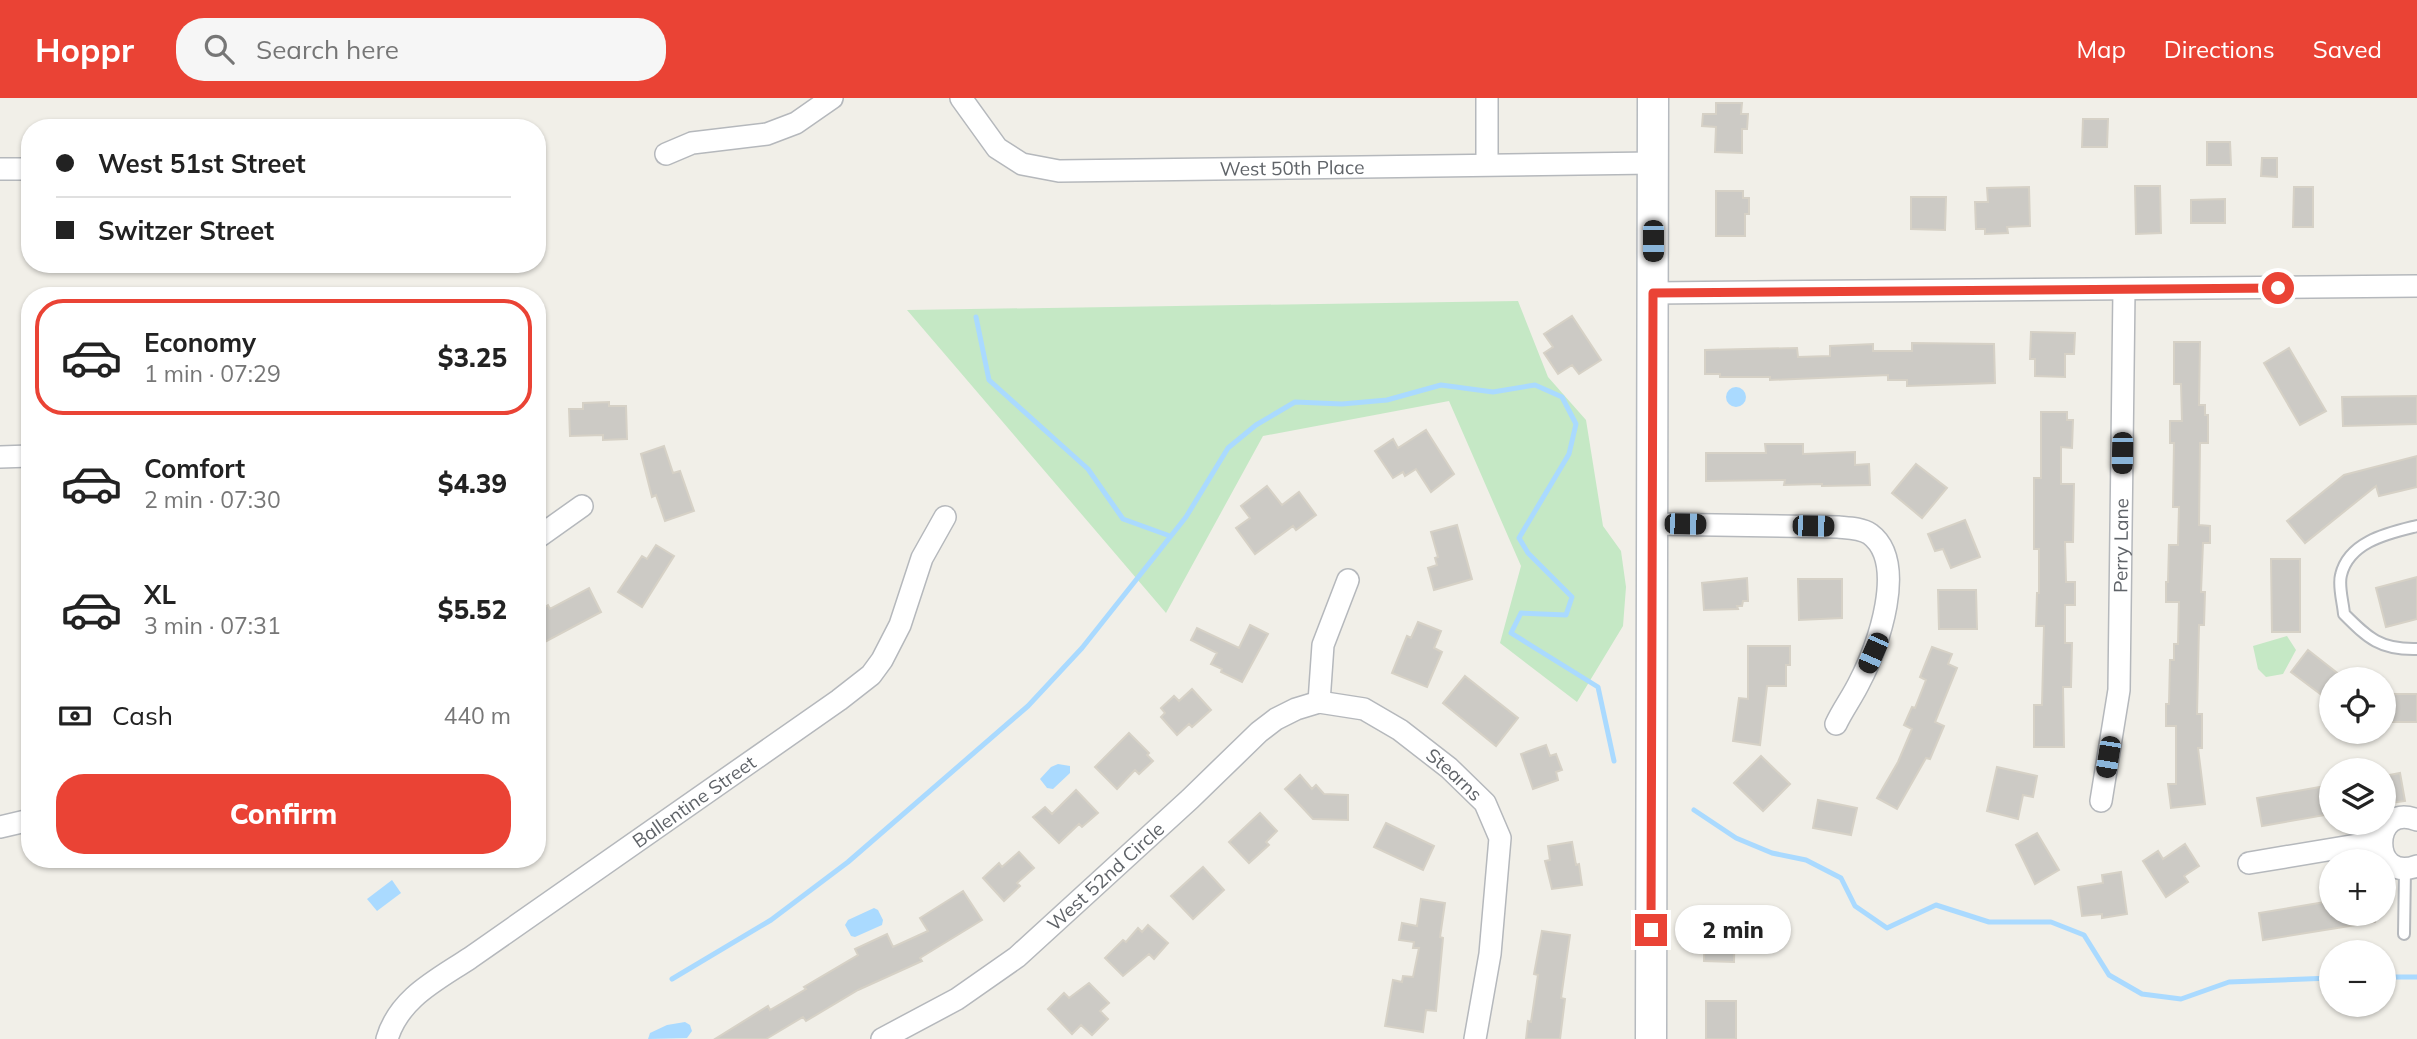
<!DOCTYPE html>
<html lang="en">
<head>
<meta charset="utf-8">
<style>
	body { margin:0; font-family:Mulish,sans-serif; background:#f6f6f6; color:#222; height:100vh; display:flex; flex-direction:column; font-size:26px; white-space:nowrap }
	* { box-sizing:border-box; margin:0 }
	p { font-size:23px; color:#767676 }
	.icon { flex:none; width:38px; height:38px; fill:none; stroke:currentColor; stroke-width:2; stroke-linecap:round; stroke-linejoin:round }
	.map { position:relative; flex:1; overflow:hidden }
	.sheet { position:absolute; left:21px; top:189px; width:525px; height:581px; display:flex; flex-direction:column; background:#fff; border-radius:28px; box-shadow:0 2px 5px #0004 }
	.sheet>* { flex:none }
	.guide { position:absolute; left:21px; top:21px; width:525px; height:154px; border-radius:28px; box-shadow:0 2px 5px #0004; display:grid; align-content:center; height:154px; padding:0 35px; background:#fff }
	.fabs { position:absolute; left:2319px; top:569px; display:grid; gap:14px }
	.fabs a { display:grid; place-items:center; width:77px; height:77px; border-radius:50%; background:#fff; box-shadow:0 2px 5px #0004; font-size:35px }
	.end { position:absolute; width:32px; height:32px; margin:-16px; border:9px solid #ea4335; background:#fff; box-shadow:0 0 0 4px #fff }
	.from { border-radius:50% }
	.bubble { position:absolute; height:49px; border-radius:24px; background:#fff; box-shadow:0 2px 5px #0004; font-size:23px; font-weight:800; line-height:49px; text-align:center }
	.car { position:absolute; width:21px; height:42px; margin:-21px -10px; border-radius:9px; box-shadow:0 0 5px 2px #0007; background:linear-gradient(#222 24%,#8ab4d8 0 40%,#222 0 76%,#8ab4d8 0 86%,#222 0) }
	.guide b { display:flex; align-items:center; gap:24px; height:66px; font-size:26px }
	.guide b+b { border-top:2px solid #e0e0e0 }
	.guide i { width:18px; height:18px; background:#222 }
	ul { padding:12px 0 0; list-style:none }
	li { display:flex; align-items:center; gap:21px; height:116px; margin:0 14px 10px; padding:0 21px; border:4px solid transparent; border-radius:28px }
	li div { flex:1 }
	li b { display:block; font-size:26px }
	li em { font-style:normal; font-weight:800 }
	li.current { border-color:#ea4335 }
	li>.icon { width:63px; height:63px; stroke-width:1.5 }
	.pay { display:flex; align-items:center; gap:18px; height:77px; padding:0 35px; font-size:26px }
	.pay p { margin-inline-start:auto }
	.cta { display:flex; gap:14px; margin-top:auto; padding:14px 35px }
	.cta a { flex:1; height:80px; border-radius:28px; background:#ea4335; color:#fff; font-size:28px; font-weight:800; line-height:80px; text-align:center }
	header { display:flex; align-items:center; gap:42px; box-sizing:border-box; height:98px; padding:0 35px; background:#ea4335; color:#fff }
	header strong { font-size:33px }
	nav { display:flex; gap:38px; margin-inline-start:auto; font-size:24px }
	.search { width:490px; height:63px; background:#f6f6f6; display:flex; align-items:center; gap:18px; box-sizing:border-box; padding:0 24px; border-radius:28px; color:#767676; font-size:26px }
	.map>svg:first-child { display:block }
</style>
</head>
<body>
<header>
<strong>Hoppr</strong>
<div class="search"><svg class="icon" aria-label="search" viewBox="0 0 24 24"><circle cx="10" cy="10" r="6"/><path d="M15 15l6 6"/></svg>Search here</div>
<nav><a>Map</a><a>Directions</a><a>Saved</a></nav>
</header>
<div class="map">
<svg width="2417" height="941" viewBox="0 0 2417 941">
	<rect width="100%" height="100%" fill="#f1efe8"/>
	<path fill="#c5e8c5" d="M1518 203 1548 279 1586 322 1603 428 1621 453 1626 489 1623 528 1577 604 1500 545 1521 468 1449 303 1263 338 1166 515 907 212Z
		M2287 538 2296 552 2283 576 2266 579 2258 571 2253 548Z"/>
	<path fill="#aadaff" d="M1726 299a10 10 0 1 1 20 0a10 10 0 1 1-20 0Z
		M1058 666 1070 668V675L1053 691 1047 690 1040 681 1051 669Z
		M392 782 401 795 377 813 367 801Z
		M874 810 878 812 883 822 882 827 855 839 851 838 845 827 848 822Z
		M685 924 690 927 692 933 687 940 648 941 650 935 667 927Z"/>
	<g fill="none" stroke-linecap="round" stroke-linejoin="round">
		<path stroke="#aadaff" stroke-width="5" d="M976 219 989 282 1088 371 1123 421 1170 438
			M1694 712 1736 740 1772 755 1806 762 1841 780 1855 808 1887 830 1936 807 1989 824H2051L2084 837 2109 877 2142 896 2181 901 2229 884 2331 880
			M2384 879H2417
			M672 881 771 822 848 764 1028 608 1082 550 1186 419 1228 350 1256 327 1295 304 1342 306 1387 302 1441 287 1493 294 1535 287 1562 299 1576 326 1569 356 1519 440 1528 455 1572 499 1566 517 1521 515 1511 535 1598 589 1614 663"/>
	</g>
	<path fill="#cccac5" stroke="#d6d1c6" stroke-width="2" d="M1716 5H1742L1741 16H1748L1747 31H1742V55L1715 54 1716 29 1702 28 1703 16H1716Z
		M2083 21H2108L2107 49H2082Z
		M2207 44H2230L2231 67H2207Z
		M2262 60H2277V79L2261 78Z
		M2135 88H2160L2161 135 2136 136Z
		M2029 89 2030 128 2007 129 2008 135 1985 136V131H1976L1975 104H1988L1987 90Z
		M2294 89H2313V129H2293Z
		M1716 93H1743V100H1749V116H1745V138H1716Z
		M1911 99H1946L1945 132 1911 131Z
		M2225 101V125H2191V102Z
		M1572 218 1601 262 1579 276 1572 267 1558 276 1544 255 1553 249 1544 236Z
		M2031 234 2075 235 2074 256H2065V279L2035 278V261H2030Z
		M2174 244H2200L2199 307H2205V317H2208V345H2200L2199 427 2210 428V445H2203L2201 494H2205L2204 527H2199L2197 616H2202V650H2198L2205 706 2171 710 2168 686H2176V628H2166V606H2169L2170 562H2174V546H2178L2179 504H2166V484H2168L2169 447H2178L2179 409H2173L2174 345H2170V323H2182L2181 286H2174Z
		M1912 245 1994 246 1995 285 1907 288V282H1888V277L1770 282V279H1720V276H1705V252L1797 250 1798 259 1830 258V248L1873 246V253H1912Z
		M2289 250 2326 313 2300 327 2264 265Z
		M2417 298V326L2343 328 2342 299Z
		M609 304V308H626L627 341 603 342V337L570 338 569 311H583V305Z
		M2041 314H2067V322H2073L2072 350 2061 349V386H2074L2073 444H2065L2066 484H2075V507H2065V545H2072L2071 589H2063L2064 649H2034V607H2042L2044 528H2036L2037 495H2039V451H2034V380H2041Z
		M1426 332 1454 376 1431 394 1416 371 1405 378 1403 374 1393 380 1375 353 1393 341 1398 350Z
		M1765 346H1803V356L1855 354V367L1869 366 1870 387 1822 388V386L1784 387 1785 382 1706 383V355H1766Z
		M664 348 673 375 680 373 694 413 665 423 656 397 652 399 641 356Z
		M2417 358V389L2379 398 2376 388 2305 445 2287 423 2344 377Z
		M1916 366 1947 390 1922 420 1892 395Z
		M1267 388 1282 407 1299 394 1316 417 1296 432 1293 428 1255 456 1236 430 1250 420 1241 408Z
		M1965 422 1980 459 1951 470 1943 451 1935 453 1928 436Z
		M1457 427 1472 481 1434 492 1428 470 1437 467 1435 460 1438 459 1431 434Z
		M656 447 674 458 642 509 618 494 642 458 647 461Z
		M2271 461H2300V534H2272Z
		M2417 479V521L2386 529 2376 490Z
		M1747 480 1748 503H1743L1742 508H1737L1738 511 1704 512 1702 485Z
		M1798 481H1842V520L1799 522Z
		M589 490 601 514 545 544 537 529V513L548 507 550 511Z
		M1938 492H1976L1977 531H1939Z
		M1418 524 1441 533 1434 550 1442 554 1427 589 1392 575 1407 538 1411 540Z
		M1250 527 1268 536 1242 584 1221 574 1222 571 1211 566 1217 555 1191 542 1197 530 1239 550Z
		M1748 548H1790V567H1786V588H1767L1760 647 1733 643 1739 600 1748 601Z
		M1932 549 1952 556 1948 566 1957 570 1935 624 1944 628 1930 661 1926 660 1897 711 1877 700 1898 664 1912 631 1904 627 1912 609 1915 610 1926 582 1920 579Z
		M2308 552 2345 581H2331V604L2291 574Z
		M1465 578 1518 620 1496 648 1443 605Z
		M1192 591 1211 612 1192 629 1189 626 1177 637 1161 619 1165 615 1161 610 1174 598 1179 603Z
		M2384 596H2417V624H2384Z
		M1129 635 1149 655 1147 657 1153 663 1139 676 1135 672 1117 691 1095 669Z
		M1546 647 1550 658 1556 656 1562 672 1556 674 1558 682 1533 691 1521 656Z
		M1761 658 1790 686 1763 713 1734 685Z
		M1997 669 2037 678 2033 699 2023 697 2018 721 1987 713Z
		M2400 675 2405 703 2384 706V678Z
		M1300 677 1312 691 1316 687 1324 696 1348 697V722L1313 721 1285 691Z
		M2331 687V716L2262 728 2257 700Z
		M1076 692 1098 715 1082 729 1079 726 1059 745 1033 719 1045 709 1052 716Z
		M1818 702 1857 710 1851 737 1813 730Z
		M1260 715 1277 733 1266 744 1269 747 1249 765 1229 744Z
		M1386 725 1434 748 1423 772 1374 749Z
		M2037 735 2059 772 2035 786 2016 747Z
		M1572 744 1576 767 1579 766 1582 787 1552 791 1545 763 1550 762 1548 748Z
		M2185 746 2199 768 2184 778 2188 784 2166 799 2143 763 2158 753 2163 761Z
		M1019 754 1034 770 1017 785 1020 788 1004 803 983 780 999 765 1002 769Z
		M1203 769 1224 792 1193 821 1171 798Z
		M2121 774 2127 816 2102 820V816L2082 818 2078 789 2103 785 2102 777Z
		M963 793 982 822 920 860 922 863 858 892 806 923 803 919 766 941H715L768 908 770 912 806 891 804 889 858 857 855 851 887 836 893 849 928 833 920 820Z
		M1421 801 1445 805 1440 839 1443 840 1436 913 1426 912 1423 934 1385 928 1393 882 1402 884 1403 878 1413 879 1419 850H1413L1414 844 1399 842 1402 825 1417 828Z
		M2331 803V816H2374L2375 824 2263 842 2259 815Z
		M1705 817H1735L1734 864 1704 863Z
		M1148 827 1168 845 1154 861 1149 856 1123 878 1105 860 1123 842 1126 844 1138 830 1142 834Z
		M1542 833 1570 837 1561 900 1565 901 1560 941H1526L1528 923 1531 924 1538 877 1534 876Z
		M1089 885 1109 905 1100 913 1108 921 1092 937 1081 927 1072 936 1048 911 1064 895 1069 900Z
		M1706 903H1736V941H1706Z"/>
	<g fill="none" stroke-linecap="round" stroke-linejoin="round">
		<defs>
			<path id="lane" d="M2417 428C2389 435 2349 443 2341 477 2338 488 2343 504 2344 516 2368 540 2380 552 2417 551
				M2404 836 2405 771"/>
			<g id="street">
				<path id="s1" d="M961 0 997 50 1022 66 1059 73 1653 65"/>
				<path d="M666 56 692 45 767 36 796 25 832 0"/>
				<path d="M1487 66V0"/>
				<path d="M0 71H30"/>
				<path d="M1653 195 2417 188"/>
				<path d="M0 359 30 358"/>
				<path d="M1652 426 1838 429C1848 430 1861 430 1870 436 1908 464 1878 549 1860 583 1853 598 1843 611 1836 626"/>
				<path d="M537 440 582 408"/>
				<path d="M1319 604 1323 547 1348 482"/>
				<path id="s2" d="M2101 703 2119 592 2124 192"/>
				<path d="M2417 722C2371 703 2369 786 2417 768"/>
				<path d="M0 729 30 722"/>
				<path d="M2249 765 2381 743"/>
				<path id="s3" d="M387 941C399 900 437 882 470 860L839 602 871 577 882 562 900 527 922 460 945 419"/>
				<path id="s4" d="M882 941 957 901 1017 859 1190 701 1259 634 1276 621 1296 611 1319 604 1364 611 1400 632 1449 670 1485 705 1500 740 1490 856 1475 941"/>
			</g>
			<path id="secondary" d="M1651 941 1653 0"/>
		</defs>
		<use href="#lane" stroke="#b5b8bc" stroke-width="14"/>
		<use href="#street" stroke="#b5b8bc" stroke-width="24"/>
		<use href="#secondary" stroke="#b6babf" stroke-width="33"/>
		<use href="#lane" stroke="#fff" stroke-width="10"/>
		<use href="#street" stroke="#fff" stroke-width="21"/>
		<use href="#secondary" stroke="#fff" stroke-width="30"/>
	</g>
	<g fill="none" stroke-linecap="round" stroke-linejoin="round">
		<path stroke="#ea4335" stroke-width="9" d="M1651 832 1653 195 2278 190"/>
	</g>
	<g text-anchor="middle" stroke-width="6" stroke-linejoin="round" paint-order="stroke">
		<g font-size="19" fill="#5f6368" stroke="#fff">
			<text dy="7" stroke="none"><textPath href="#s1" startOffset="362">West 50th Place</textPath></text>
			<text dy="7" stroke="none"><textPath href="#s2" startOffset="257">Perry Lane</textPath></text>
			<text dy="7" stroke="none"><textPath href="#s4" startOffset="714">Stearns</textPath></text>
			<text dy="7" stroke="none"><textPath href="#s3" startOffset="392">Ballentine Street</textPath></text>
			<text dy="7" stroke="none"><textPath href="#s4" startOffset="278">West 52nd Circle</textPath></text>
		</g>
	</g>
</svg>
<div class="fabs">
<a><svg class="icon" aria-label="locate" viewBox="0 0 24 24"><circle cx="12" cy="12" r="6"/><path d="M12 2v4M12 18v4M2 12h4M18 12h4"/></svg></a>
<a><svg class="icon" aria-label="layers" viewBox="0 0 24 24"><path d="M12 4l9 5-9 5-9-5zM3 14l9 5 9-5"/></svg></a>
<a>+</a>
<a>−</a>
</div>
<i class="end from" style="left:2278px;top:190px"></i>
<i class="end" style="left:1651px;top:832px"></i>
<div class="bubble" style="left:1675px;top:807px;width:116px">2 min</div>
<i class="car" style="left:1653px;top:143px;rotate:180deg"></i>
<i class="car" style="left:2122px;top:355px;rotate:181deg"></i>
<i class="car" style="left:1685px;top:426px;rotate:91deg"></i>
<i class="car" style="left:1813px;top:428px;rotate:91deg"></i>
<i class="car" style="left:1873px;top:555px;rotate:204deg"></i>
<i class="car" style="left:2108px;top:659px;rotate:189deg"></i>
<div class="guide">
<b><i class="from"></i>West 51st Street</b>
<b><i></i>Switzer Street</b>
</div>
<section class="sheet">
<ul>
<li class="current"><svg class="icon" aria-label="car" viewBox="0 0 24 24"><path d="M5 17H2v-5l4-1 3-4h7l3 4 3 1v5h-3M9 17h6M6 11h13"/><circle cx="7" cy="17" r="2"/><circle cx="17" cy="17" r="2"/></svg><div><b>Economy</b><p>1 min · 07:29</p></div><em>$3.25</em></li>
<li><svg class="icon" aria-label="car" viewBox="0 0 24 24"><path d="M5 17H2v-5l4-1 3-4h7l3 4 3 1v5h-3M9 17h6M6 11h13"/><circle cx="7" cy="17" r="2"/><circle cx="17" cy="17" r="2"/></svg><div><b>Comfort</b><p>2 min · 07:30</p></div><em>$4.39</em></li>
<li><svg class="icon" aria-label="car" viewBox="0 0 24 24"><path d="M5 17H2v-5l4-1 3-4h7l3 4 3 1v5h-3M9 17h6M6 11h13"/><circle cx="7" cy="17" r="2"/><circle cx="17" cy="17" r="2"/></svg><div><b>XL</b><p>3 min · 07:31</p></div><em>$5.52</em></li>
</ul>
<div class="pay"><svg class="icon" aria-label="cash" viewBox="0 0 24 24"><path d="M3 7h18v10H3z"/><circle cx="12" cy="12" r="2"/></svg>Cash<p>440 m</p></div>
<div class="cta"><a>Confirm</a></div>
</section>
</div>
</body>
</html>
